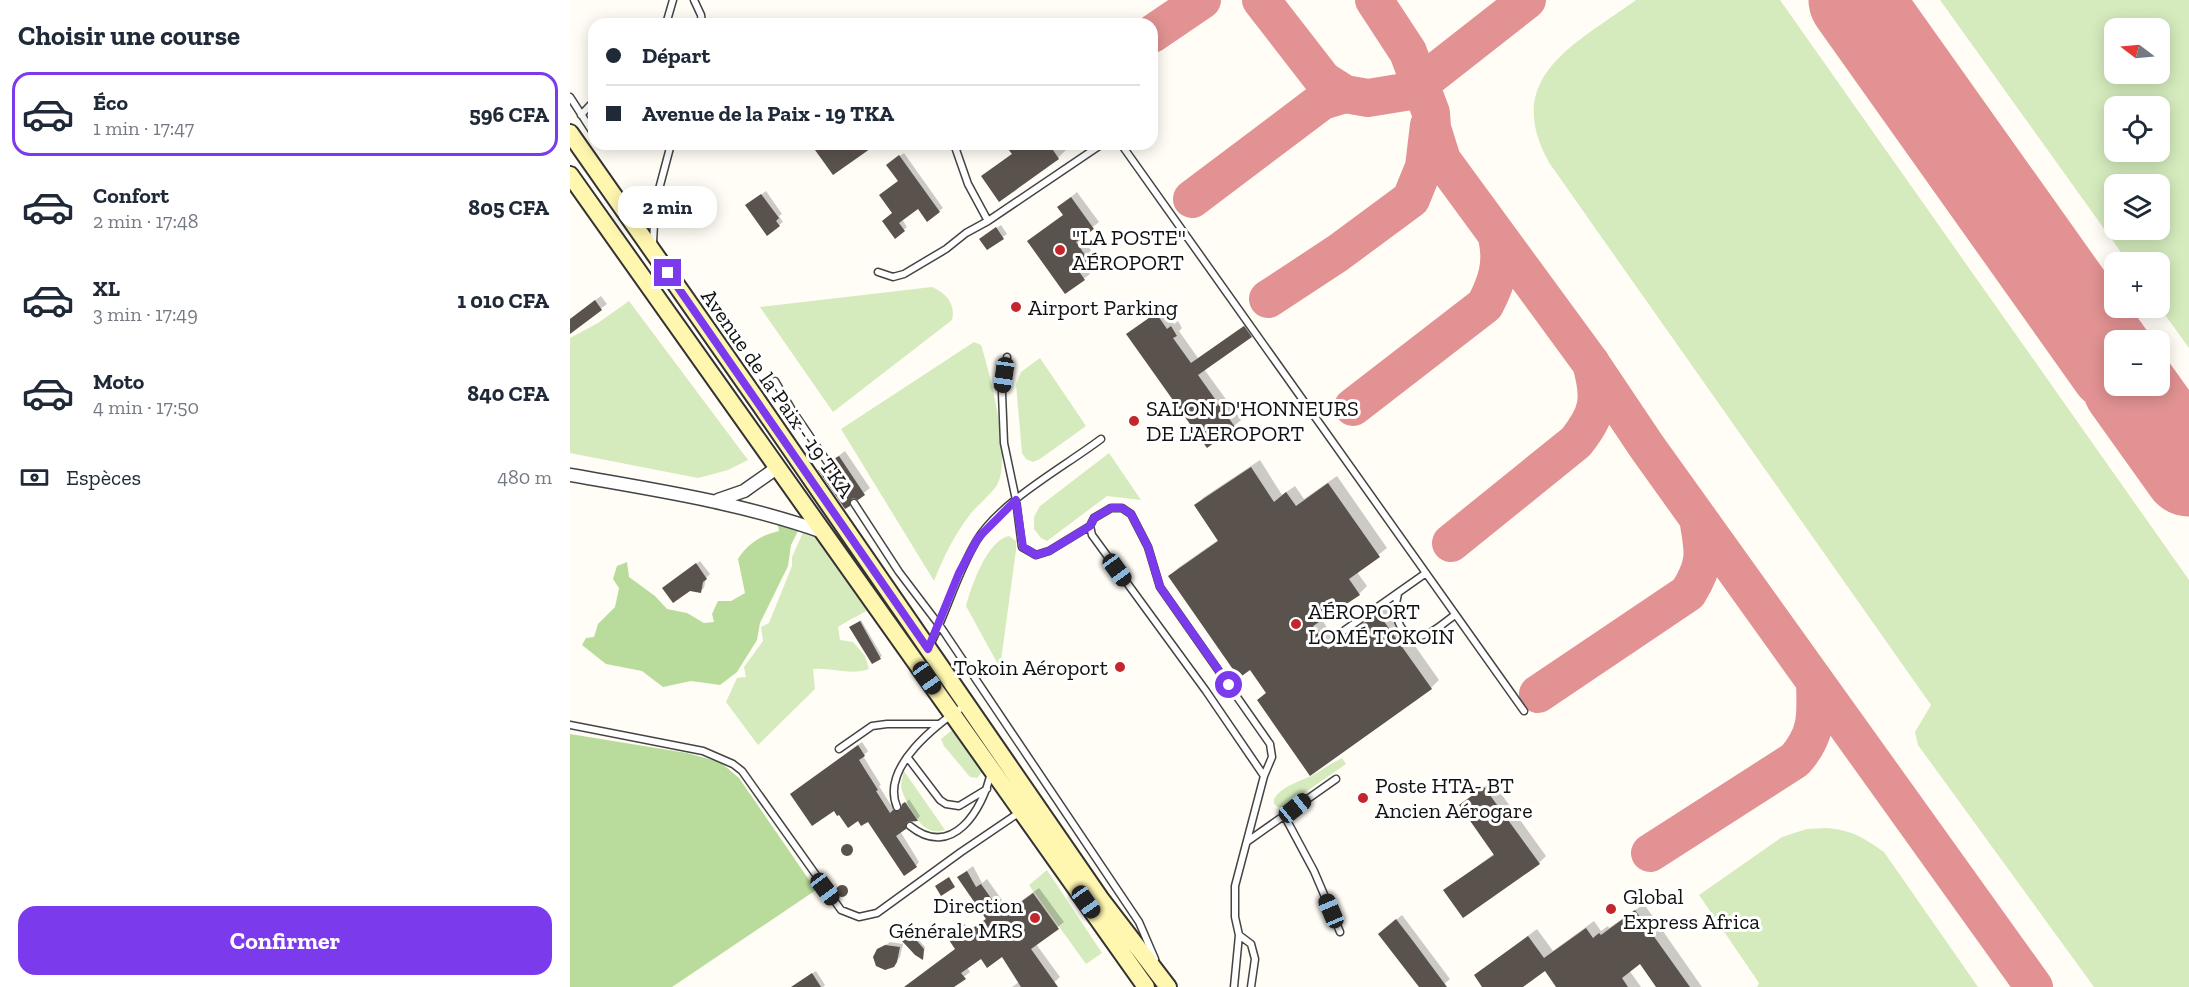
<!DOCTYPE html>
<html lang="fr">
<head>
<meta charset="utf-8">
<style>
	body { margin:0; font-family:"Zilla Slab",serif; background:#f6f6f7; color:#1f2937; height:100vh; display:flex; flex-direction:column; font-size:22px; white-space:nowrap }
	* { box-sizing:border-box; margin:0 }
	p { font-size:20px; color:#747a83 }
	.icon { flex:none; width:33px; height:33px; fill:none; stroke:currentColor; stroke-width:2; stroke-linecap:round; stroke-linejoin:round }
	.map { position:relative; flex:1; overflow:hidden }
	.side { display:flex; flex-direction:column; background:#fff; width:570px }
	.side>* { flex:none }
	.top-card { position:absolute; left:18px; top:18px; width:570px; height:132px; border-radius:18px; box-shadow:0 3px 15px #0003; display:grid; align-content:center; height:132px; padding:0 18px; background:#fff }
	.needle { width:39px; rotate:286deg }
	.buttons { position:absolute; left:1534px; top:18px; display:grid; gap:12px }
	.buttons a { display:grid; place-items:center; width:66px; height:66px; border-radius:12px; background:#fff; box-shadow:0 3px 15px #0003; font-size:30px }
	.end { position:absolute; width:27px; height:27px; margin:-14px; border:8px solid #7c3aed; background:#fff; box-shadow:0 0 0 3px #fff }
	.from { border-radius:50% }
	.bubble { position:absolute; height:42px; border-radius:18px; background:#fff; box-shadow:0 3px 15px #0003; font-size:20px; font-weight:700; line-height:42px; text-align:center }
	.car { position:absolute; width:18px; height:36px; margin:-18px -9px; border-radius:8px; box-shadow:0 0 4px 2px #0007; background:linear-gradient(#222 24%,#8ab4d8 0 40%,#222 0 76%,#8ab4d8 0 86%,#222 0) }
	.top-card b { display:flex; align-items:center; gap:21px; height:57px; font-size:22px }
	.top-card b+b { border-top:2px solid #e0e1e3 }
	.top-card i { width:15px; height:15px; background:#1f2937 }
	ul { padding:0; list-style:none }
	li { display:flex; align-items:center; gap:18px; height:84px; margin:0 12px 9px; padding:0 6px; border:3px solid transparent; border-radius:18px }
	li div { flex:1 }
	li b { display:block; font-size:22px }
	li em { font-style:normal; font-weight:700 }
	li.current { border-color:#7c3aed }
	li>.icon { width:54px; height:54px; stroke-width:1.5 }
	h2 { padding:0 18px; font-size:27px; line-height:72px }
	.pay { display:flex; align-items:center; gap:15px; height:66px; padding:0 18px; font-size:22px }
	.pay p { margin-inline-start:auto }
	.primary-button { display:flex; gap:12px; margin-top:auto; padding:12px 18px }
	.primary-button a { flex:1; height:69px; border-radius:18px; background:#7c3aed; color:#fff; font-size:24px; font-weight:700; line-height:69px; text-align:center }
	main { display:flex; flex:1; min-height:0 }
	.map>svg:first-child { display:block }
</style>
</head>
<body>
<main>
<section class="side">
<h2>Choisir une course</h2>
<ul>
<li class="current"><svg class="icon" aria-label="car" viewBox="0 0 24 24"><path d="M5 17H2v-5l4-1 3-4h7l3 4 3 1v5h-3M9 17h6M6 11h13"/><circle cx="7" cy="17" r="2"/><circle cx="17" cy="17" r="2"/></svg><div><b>Éco</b><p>1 min · 17:47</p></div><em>596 CFA</em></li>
<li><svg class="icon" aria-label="car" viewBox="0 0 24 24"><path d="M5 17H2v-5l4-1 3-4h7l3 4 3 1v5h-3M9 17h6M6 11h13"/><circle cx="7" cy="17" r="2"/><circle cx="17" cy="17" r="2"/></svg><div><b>Confort</b><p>2 min · 17:48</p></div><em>805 CFA</em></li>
<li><svg class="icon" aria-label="car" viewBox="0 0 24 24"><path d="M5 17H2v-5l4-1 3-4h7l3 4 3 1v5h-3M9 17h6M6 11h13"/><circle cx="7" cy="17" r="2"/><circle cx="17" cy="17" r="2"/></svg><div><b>XL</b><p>3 min · 17:49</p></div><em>1 010 CFA</em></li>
<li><svg class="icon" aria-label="car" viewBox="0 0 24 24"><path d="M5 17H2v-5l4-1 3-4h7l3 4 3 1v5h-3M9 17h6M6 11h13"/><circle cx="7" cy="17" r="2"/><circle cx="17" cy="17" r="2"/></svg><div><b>Moto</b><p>4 min · 17:50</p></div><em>840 CFA</em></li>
</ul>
<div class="pay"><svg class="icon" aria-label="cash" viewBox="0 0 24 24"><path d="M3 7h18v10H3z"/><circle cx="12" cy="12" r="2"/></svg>Espèces<p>480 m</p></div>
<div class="primary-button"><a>Confirmer</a></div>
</section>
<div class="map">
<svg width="1619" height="987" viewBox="0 0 1619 987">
	<rect width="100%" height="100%" fill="#fffdf5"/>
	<path fill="#d5ebbd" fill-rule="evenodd" d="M1066 0H1210L1619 580V987H1524L1348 745 1345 732 1361 705 980 164C930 77 1006 44 1066 0Z
		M1370 0H1619V348L1590 308V262H1558ZM1590 28V74H1545V28ZM1590 106V152H1545V106ZM1590 184V230H1545V184Z
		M362 287C376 293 386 304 382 320L263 412 190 307Z
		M59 301 178 460 158 470 128 478 0 453V338L28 323Z
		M404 342 411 345C420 373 442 460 427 485 420 495 410 503 402 512 385 533 374 556 364 581L271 429Z
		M470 358 516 426 470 459 463 462 456 459 452 453 446 384 451 372Z
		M539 453 571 500 537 496 477 541 471 538 464 529V517L470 506Z
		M235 528 252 532 302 608C290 615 280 619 268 627L270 640 283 642 295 656 299 669C280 676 263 667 243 669L245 689 188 745 156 702 167 678 176 677 174 667 193 641 191 627 199 623 222 566V557Z
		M439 536 446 541V550L430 668 396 606C401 587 417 540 439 536Z
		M386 727 412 772 407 778 400 777 374 746 371 739Z
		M772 758 776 764 714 807H708L704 804V799C713 785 729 782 743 775 753 769 762 763 772 758Z
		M334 771 375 830C368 832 362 832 356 828 347 823 332 796 331 786 331 781 333 776 334 771Z
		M1257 828C1282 830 1294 838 1314 852L1408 987H1187L1189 983 1129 895 1212 837 1237 829Z
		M477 870 532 953 516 964 459 885Z"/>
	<path fill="#b9dc9c" d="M207 521 230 527 221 545 218 566 190 623 187 640 167 672 150 685 121 681 93 687 72 671 36 664 12 645 16 638 24 637 28 624 45 607 49 588 43 579 47 566 57 562 59 577 85 596 97 609 117 613 134 623 144 622 142 614 148 601H161L175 593 168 559C177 544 191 535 209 531Z
		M0 734 117 753 150 762 169 778 246 890 102 987H0Z"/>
	<path fill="#0003" d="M299 20 302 24H293Z
		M436 144H492L496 150 488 158 429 199 413 176 443 153Z
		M334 153 373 208 369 211 348 207 332 219 337 227 325 237 324 213 330 180 322 161Z
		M196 191 212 214 209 216 213 222 209 225 181 202Z
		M507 192 529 222 511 236 524 255 513 265 520 274 496 292 494 214 489 207Z
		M431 225 437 234 417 248 415 235Z
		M31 296 37 304 0 332V319Z
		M593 308 604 324 608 321 612 328 609 331 628 358 681 321 687 330 634 369 671 420 664 426 558 334Z
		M275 451 300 488 279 505 250 470Z
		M690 460 712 495 725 486 734 499 767 476 817 548 787 572 797 586 789 594 751 618 766 642 817 606 869 680 861 688 689 700 697 692 680 668 600 576 608 568 648 540 626 505 634 497Z
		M130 561 140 574 136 578 134 588 130 591 98 585Z
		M291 620 312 656 303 662 283 626Z
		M292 742 298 751 293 756 311 785 309 786 324 810 328 807 332 808 339 799 350 816 347 820H340L339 823 330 831 349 862 346 866 299 819H288L226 790Z
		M922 781 976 856 969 863 875 890 925 853 891 805Z
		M273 849a5 5 0 1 1 10 0a5 5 0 1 1-10 0Z
		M403 866 412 883 417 879 439 910 469 888 494 922 466 944 490 977 479 987H442L449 982 432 955 411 957 397 967 400 972 381 987H335L387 949 379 937 384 931 395 924 399 931 417 918 388 877Z
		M268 890a5 5 0 1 1 10 0a5 5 0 1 1-10 0Z
		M1074 904 1132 987H1088L1070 962 1059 970 1071 987H988L975 969 951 987H914L906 975 967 929 983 951 1024 921 1031 931 1038 926 1039 928Z
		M832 915 880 979 871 987H850L815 929Z
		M343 934 355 947 353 958 334 941Z
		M320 942 333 944 330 957 323 965 308 950Z
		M246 971 255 985 253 987H222Z"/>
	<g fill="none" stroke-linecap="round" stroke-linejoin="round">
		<path stroke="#e29292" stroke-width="38" d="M691 0 753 80 775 94 798 98 841 91 957 0
			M804 0 838 52 861 113 862 128 872 160 1020 362 1077 447 1464 987
			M582 34 632 0
			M622 199 752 101 775 94
			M698 299 768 253 841 199 854 167 859 125
			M783 407 915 305C927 282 933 263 927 237
			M881 543 1006 442C1029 413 1031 399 1021 363
			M968 694 1118 593C1137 563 1134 552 1128 518
			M1080 853 1225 760C1248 734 1246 715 1245 682"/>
		<path stroke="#e29292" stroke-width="93" d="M1285 0 1545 366
			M1559 386 1619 470"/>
	</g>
	<path fill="#5a524d" d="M254 144H307L263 175 245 150Z
		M434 144H479L489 159 429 202 411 176 442 154Z
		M329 155 370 212 357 222 348 209 329 223 335 231 325 239 312 221 322 213 309 195 328 181 316 165Z
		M191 194 209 218 206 221 210 226 197 236 175 205Z
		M501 197 524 229 506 242 520 262 508 270 515 280 495 294 457 241 493 215 487 207Z
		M426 227 434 239 417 250 409 239Z
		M25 300 32 310 0 334V319Z
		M586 313 597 329 601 326 607 336 603 338 621 363 674 326 682 337 628 375 665 427 637 448 556 334Z
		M269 456 295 495 288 500 284 498 281 499 280 506 275 509 248 470 253 466 260 468 263 465 262 460Z
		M681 467 704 502 716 492 726 506 758 483 810 557 779 579 790 595 743 626 758 649 808 613 862 689 740 776 687 700 696 693 680 670 669 678 598 576 648 541 624 505Z
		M126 563 137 579 133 582 131 593 120 591 103 603 92 588Z
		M290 621 311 659 302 664 279 627Z
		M288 745 295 756 289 760 308 790 306 791 320 813 323 810 330 811 332 804 335 802 348 821 337 822 336 829 326 836 347 867 334 876 298 822 291 826 288 821 278 828 269 815 267 816 264 811 242 826 220 794Z
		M914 787 970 864 893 918 873 890 924 855 889 805Z
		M271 850a6 6 0 1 1 12 0a6 6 0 1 1-12 0Z
		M397 871 406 887 411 884 433 915 463 893 489 929 461 949 488 987H451L432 957 417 968 411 959 391 973 396 979 384 987H334L385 949 377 937 389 928 393 935 416 919 387 877Z
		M379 877 385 887 371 896 365 886Z
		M266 891a6 6 0 1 1 12 0a6 6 0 1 1-12 0Z
		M1065 910 1120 987H1086L1070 964 1052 978 1058 987H986L975 971 953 987H912L904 975 958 936 974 958 1016 928 1023 938 1029 933 1031 935Z
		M826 919 843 941 877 987H849L808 934Z
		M341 934 354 949 353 960 345 955 332 941Z
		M315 945 330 947 327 962 324 967 315 970 306 966 303 957 307 949Z
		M242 973 251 987H221Z"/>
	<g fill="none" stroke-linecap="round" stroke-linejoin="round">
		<defs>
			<path id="service" d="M124 0 131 15 132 24
				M96 24 103 0
				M0 97 24 134
				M11 115 24 101
				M384 144 398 184 418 221
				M551 144 954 711
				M83 243 85 204 101 144
				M308 272 323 277 334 274 376 249 396 233 418 221 532 144
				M437 357 432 393 434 443 446 500 452 547 466 555 479 551 520 526 524 518 541 508H552L561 514 578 547 590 587 700 744 702 757 694 776 665 886V917L669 935 664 987
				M205 381 222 410 258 463
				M284 503 329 572 370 626 569 922 585 959
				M520 526 522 535 636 691 694 776
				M828 594C822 615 830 644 857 634 867 630 876 621 885 615
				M765 637 856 573
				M360 645C377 611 387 573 407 540 431 501 494 467 531 439
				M0 725 133 751 163 764 172 771 271 910 289 917 307 913 391 852 450 812
				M269 749 302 726 317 724H368
				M338 758 370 800 376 804 389 806 417 789
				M327 807C310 767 367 724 397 704
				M714 815 744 871 770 932
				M340 826C382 860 413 810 421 772
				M678 841 766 779
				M669 935 681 944 685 959 681 987"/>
			<path id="minor" d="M0 475C86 490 171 503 253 532
				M148 500 174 491 208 467"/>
			<path id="secondary" d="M0 133 191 406 530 898 598 987
				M0 175 576 987"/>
		</defs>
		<use href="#service" stroke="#444" stroke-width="9"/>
		<use href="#minor" stroke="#444" stroke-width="15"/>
		<use href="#secondary" stroke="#333" stroke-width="20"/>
		<use href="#service" stroke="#fff" stroke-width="6"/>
		<use href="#minor" stroke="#fff" stroke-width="12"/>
		<use href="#secondary" stroke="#fff6b0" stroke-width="16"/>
	</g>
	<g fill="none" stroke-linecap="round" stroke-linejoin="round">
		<path stroke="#7c3aed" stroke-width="8" d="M98 273 358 649 389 573 408 538 446 500 453 547 466 555 479 551 520 526 524 518 541 508H552L561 514 578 547 590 587 659 685"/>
	</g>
	<g fill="#c4262e" stroke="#fff" stroke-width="2">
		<circle cx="490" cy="250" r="6"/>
		<circle cx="446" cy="307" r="6"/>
		<circle cx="564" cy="421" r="6"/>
		<circle cx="726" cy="624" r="6"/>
		<circle cx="550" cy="667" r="6"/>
		<circle cx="793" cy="798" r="6"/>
		<circle cx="1041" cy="909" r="6"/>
		<circle cx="465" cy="918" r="6"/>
	</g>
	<g text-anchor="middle" stroke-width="6" stroke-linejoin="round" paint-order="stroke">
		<g font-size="22" fill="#111" stroke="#fff" text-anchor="start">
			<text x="502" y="245">"LA POSTE"<tspan x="502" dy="25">AÉROPORT</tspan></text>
			<text x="458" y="315">Airport Parking</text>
			<text x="576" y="416">SALON D'HONNEURS<tspan x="576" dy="25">DE L'AEROPORT</tspan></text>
			<text x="738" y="619">AÉROPORT<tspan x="738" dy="25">LOMÉ TOKOIN</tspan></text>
			<text x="538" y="675" text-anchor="end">Tokoin Aéroport</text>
			<text x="805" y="793">Poste HTA- BT<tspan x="805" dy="25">Ancien Aérogare</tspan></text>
			<text x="1053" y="904">Global<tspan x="1053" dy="25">Express Africa</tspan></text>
			<text x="453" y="913" text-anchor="end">Direction<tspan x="453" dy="25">Générale MRS</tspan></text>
		</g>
		<g font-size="22" fill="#111" stroke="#fff">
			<text transform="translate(208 393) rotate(55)" y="8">Avenue de la Paix - 19 TKA</text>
		</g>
	</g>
</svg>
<div class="buttons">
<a><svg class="needle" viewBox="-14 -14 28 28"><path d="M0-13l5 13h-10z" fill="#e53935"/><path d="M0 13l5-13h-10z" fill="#747a83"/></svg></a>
<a><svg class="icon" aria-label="locate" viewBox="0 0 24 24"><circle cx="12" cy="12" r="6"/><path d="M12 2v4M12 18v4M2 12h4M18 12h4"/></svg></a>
<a><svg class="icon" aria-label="layers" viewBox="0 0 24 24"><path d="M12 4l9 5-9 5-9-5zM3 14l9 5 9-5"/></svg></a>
<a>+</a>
<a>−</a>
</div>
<i class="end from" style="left:659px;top:685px"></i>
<i class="end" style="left:98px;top:273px"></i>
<div class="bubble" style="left:48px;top:186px;width:99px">2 min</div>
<i class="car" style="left:434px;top:375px;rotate:188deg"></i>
<i class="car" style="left:547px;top:570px;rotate:144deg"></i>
<i class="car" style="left:357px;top:678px;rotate:145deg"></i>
<i class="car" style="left:725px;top:808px;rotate:51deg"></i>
<i class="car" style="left:255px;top:889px;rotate:143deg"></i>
<i class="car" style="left:516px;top:902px;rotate:145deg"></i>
<i class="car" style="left:761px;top:911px;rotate:337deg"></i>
<div class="top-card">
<b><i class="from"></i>Départ</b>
<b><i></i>Avenue de la Paix - 19 TKA</b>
</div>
</div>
</main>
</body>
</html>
